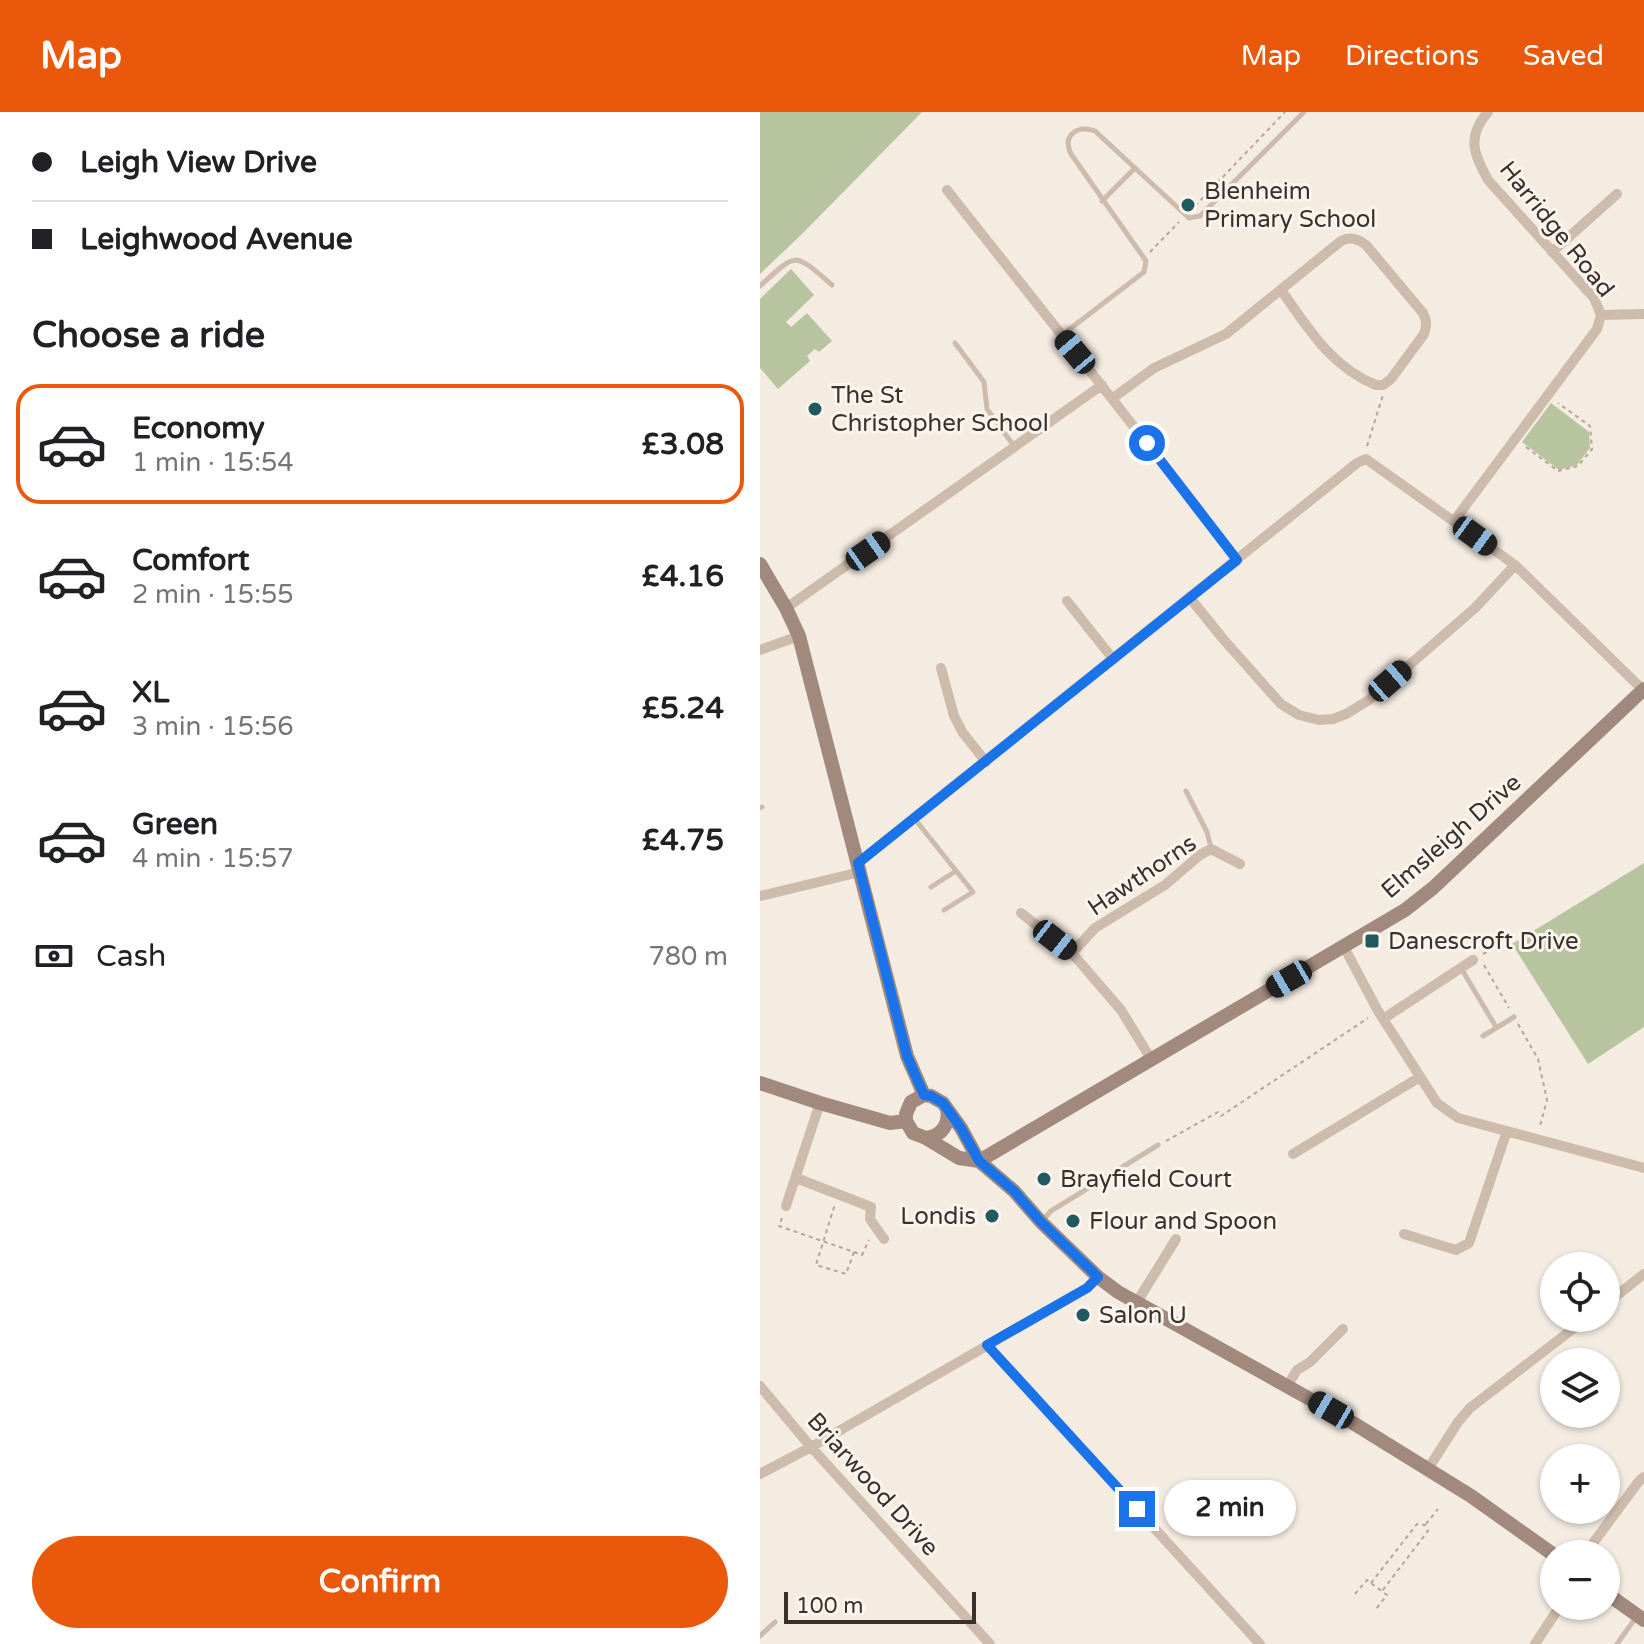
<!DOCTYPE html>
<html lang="en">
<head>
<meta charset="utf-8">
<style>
	body { margin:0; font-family:"Varela Round",sans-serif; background:#f6f6f6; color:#202124; height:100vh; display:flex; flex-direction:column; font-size:30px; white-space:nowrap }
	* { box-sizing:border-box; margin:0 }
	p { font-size:26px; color:#757577 }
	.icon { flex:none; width:44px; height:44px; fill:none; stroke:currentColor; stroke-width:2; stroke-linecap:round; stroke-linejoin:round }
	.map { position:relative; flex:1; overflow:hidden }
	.panel { display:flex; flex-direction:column; background:#fff; width:760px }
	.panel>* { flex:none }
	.guide { display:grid; align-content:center; height:176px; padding:0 32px; background:#fff }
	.tools { position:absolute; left:780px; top:1140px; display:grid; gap:16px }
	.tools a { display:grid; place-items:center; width:80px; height:80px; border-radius:50%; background:#fff; box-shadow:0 2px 6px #0004; font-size:40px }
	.scale { position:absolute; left:24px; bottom:20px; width:192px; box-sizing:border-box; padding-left:8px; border:4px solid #3b302b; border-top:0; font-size:22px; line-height:28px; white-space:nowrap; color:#3b302b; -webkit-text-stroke:6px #fbf5ee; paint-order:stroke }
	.end { position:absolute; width:36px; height:36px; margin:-18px; border:10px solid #1a73e8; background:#fff; box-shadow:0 0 0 4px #fff }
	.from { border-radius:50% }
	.bubble { position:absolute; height:56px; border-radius:28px; background:#fff; box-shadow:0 2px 6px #0004; font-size:26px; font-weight:800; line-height:56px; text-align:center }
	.car { position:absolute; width:24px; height:48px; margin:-24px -12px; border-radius:10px; box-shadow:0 0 6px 2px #0007; background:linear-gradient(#222 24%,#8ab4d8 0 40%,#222 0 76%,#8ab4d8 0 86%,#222 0) }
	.guide b { display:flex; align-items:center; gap:28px; height:76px; font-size:30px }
	.guide b+b { border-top:2px solid #e0e0e0 }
	.guide i { width:20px; height:20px; background:#202124 }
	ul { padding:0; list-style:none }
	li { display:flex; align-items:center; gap:24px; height:120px; margin:0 16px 12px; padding:0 16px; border:4px solid transparent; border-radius:24px }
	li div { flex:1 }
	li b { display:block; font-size:30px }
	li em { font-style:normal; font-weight:800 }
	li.active { border-color:#ea580c }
	li>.icon { width:72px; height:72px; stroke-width:1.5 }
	h2 { padding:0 32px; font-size:36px; line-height:96px }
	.pay { display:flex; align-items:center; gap:20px; height:88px; padding:0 32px; font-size:30px }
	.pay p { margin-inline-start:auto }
	.primary-button { display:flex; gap:16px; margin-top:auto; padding:16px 32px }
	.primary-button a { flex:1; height:92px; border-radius:48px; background:#ea580c; color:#fff; font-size:32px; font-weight:800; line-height:92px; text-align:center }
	header { display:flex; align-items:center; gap:48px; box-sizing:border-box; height:112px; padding:0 40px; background:#ea580c; color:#fff }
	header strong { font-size:38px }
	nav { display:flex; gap:44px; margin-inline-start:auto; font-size:28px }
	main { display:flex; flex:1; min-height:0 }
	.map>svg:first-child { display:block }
</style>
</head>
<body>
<header>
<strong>Map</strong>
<nav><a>Map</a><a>Directions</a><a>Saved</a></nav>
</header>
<main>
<section class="panel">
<div class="guide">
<b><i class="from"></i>Leigh View Drive</b>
<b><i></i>Leighwood Avenue</b>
</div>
<h2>Choose a ride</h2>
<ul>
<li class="active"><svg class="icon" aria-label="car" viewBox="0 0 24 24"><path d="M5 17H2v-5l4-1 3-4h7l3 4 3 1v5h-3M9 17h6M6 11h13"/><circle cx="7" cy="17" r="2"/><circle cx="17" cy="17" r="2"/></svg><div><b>Economy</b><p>1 min · 15:54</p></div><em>£3.08</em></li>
<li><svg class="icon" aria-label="car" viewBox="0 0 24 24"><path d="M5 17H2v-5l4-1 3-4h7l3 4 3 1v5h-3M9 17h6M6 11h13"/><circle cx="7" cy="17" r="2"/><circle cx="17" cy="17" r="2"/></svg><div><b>Comfort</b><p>2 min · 15:55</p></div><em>£4.16</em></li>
<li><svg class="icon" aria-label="car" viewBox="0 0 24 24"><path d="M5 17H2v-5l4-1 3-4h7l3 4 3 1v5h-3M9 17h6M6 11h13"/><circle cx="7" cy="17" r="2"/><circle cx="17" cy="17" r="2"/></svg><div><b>XL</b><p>3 min · 15:56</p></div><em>£5.24</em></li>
<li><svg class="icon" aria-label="car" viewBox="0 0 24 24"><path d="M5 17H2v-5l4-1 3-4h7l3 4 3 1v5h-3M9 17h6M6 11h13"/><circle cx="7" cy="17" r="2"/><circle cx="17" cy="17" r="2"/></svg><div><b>Green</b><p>4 min · 15:57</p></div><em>£4.75</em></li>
</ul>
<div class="pay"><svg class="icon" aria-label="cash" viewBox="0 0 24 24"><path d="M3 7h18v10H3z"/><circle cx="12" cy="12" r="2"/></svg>Cash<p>780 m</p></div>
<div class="primary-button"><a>Confirm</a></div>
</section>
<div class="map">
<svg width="884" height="1532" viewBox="0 0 884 1532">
	<rect width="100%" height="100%" fill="#f4ebe1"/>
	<path fill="#b8c4a0" d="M0 0H162L43 121 0 162Z
		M31 157 54 183 26 210 31 215 47 201 72 229 59 240 55 237 47 244 50 249 18 277 0 256V187Z
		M791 291 829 320 830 336 817 353 799 358 762 330Z
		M884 751V915L828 952 752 832Z"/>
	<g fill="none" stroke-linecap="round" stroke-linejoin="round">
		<path stroke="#b9a596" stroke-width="2" stroke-dasharray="4 4" stroke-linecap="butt" d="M435 94 525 0
			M390 140 419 110
			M607 334 623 283
			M766 335 798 359 818 354 832 337 830 314 798 291
			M723 842 739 834 752 832
			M724 853 749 896
			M758 912 778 947 787 988 780 1014
			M406 1029 458 1000 461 1004 608 906
			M22 1106 19 1114 94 1140 86 1162 56 1153 75 1092
			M94 1140 102 1143 109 1128
			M666 1412 678 1397
			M611 1471 657 1412 665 1413 668 1419 622 1479
			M595 1482 607 1468 627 1483 616 1497"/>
		<path stroke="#cdbbac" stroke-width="5" d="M342 89 375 56
			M0 174C37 140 34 140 72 173
			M302 223 384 160 386 149 311 42C302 23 317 13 335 19L429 106 440 104 544 0
			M195 231 224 270 227 297 254 334
			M426 679 447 720 451 736
			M0 696 2 695
			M154 706 213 780 184 798
			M171 775 196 759
			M701 856 736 915
			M723 924 754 905
			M282 1109 291 1099 398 1033
			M0 1524 15 1510
			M857 1532 877 1504"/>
		<path stroke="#cdbbac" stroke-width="10" d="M187 78C284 201 382 323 477 448
			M792 140 857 82
			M841 203 884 202
			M353 286 394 256 466 222 581 129C591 124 598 127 606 133L663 201C667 209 667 214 664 222L631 267 623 273H616C571 255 548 216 521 178
			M694 409 837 217 841 203 834 186 728 68C714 42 706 25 728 0
			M430 486 464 528 521 592 539 603 559 608 573 607 586 602 609 588 715 496 755 453
			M307 489 353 547
			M26 496 342 273
			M0 538 39 524
			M181 556 194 604 203 621 226 650
			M98 751 597 351 606 347 755 453 883 578
			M0 784 100 760
			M261 801 312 841 361 898 391 947
			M584 835 618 899 677 991 698 1006 884 1056
			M312 841 335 816 405 773 440 743 451 737 480 752
			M623 907 713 848
			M533 1042 660 965
			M36 1066 111 1095 110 1107 124 1127
			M26 1094 60 991
			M644 1122 696 1138 709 1131 747 1019
			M377 1190 416 1127
			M846 1192 884 1162
			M227 1233 500 1532
			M528 1273 537 1258 550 1250 583 1217
			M0 1274 51 1335 230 1532
			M668 1357 698 1310 710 1296 827 1206
			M0 1362 51 1335 327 1176 338 1165
			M825 1442 879 1369 884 1365
			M775 1532 800 1494"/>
		<path stroke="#a18a7d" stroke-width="14" d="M0 452 26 496 39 524 147 944 164 983
			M0 971 60 991 130 1011 146 1009
			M166 1026C182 1024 190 1012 187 997
			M219 1049 199 1046 166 1026 153 1021 146 1009V1002L151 990 164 983 171 984 183 991 201 1016 219 1049 254 1079 281 1110 338 1165 358 1180 593 1311 711 1384 794 1443
			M219 1049 645 798 673 776 884 577
			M846 1481 884 1508"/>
	</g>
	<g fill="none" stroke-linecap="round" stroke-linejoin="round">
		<path stroke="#1a73e8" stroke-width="10" d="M377 1397 227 1233 327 1176 338 1165 281 1110 254 1079 219 1049 201 1016 183 991 171 984 164 983 147 944 98 751 477 448 387 331"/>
	</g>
	<g fill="#1f5a5e" stroke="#fbf5ee" stroke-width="3">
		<circle cx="428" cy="93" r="8"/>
		<circle cx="55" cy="297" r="8"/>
		<rect x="604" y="821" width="16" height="16" rx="4"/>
		<circle cx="284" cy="1067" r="8"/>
		<circle cx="232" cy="1104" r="8"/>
		<circle cx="313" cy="1109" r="8"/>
		<circle cx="323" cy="1203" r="8"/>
	</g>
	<g text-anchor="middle" stroke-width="6" stroke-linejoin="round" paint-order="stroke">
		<g font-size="24" fill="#3b302b" stroke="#fbf5ee" text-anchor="start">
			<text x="444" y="87">Blenheim<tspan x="444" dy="28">Primary School</tspan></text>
			<text x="71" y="291">The St<tspan x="71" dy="28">Christopher School</tspan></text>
			<text x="628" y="837">Danescroft Drive</text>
			<text x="300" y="1075">Brayfield Court</text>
			<text x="216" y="1112" text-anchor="end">Londis</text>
			<text x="329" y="1117">Flour and Spoon</text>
			<text x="339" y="1211">Salon U</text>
		</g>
		<g font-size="24" fill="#3b302b" stroke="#fbf5ee">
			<text transform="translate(797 117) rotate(51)" y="8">Harridge Road</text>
			<text transform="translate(691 724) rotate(-41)" y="8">Elmsleigh Drive</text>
			<text transform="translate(382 763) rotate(-34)" y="8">Hawthorns</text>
			<text transform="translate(113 1372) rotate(48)" y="8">Briarwood Drive</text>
		</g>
	</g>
</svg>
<div class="tools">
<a><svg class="icon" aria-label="locate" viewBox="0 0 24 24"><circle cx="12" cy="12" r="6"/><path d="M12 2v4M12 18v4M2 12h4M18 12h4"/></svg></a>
<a><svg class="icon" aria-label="layers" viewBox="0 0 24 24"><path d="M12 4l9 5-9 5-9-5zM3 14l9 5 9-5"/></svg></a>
<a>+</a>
<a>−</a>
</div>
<div class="scale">100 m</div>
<i class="end from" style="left:387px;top:331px"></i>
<i class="end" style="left:377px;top:1397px"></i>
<div class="bubble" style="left:404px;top:1368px;width:132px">2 min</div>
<i class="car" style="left:315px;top:240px;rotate:320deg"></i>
<i class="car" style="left:715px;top:424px;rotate:126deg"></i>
<i class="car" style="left:108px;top:439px;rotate:55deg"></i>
<i class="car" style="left:630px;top:569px;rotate:49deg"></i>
<i class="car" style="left:295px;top:828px;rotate:128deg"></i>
<i class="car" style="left:529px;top:867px;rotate:240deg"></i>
<i class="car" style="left:571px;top:1298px;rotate:300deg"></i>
</div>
</main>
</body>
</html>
